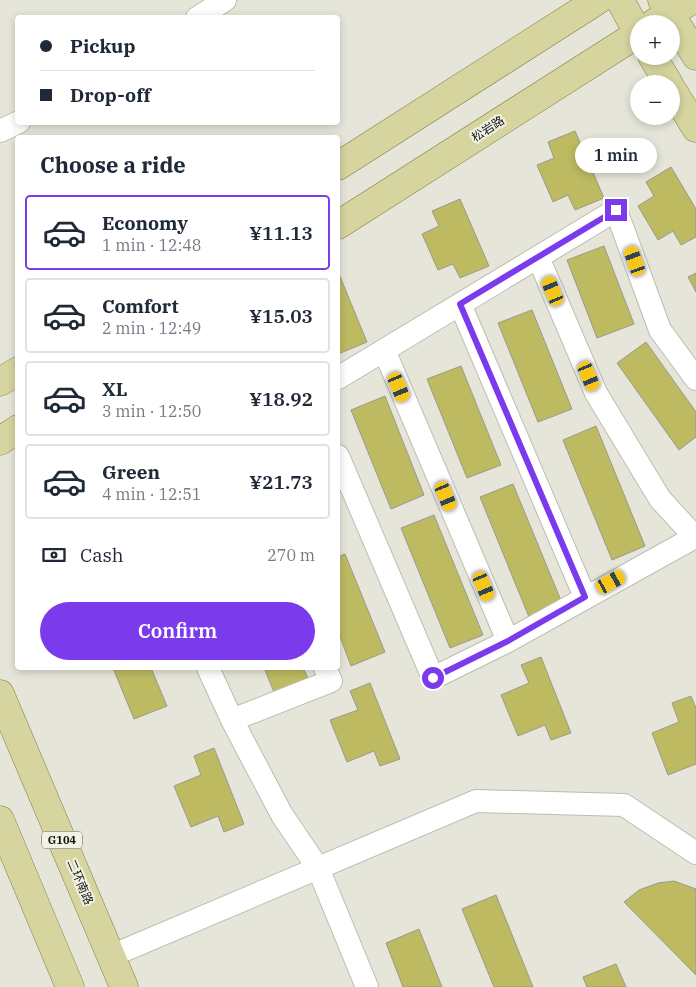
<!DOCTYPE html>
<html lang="en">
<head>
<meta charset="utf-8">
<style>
	body { margin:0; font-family:"IBM Plex Serif","Noto Sans SC",serif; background:#f2f2f3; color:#1f2937; height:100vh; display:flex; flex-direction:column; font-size:19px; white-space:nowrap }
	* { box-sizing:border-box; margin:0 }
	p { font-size:16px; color:#747a83 }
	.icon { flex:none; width:28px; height:28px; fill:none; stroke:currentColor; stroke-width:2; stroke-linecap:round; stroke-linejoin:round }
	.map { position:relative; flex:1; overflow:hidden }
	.drawer { position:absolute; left:15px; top:135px; width:325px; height:535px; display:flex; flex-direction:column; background:#fff; border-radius:5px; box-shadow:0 2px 8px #0003 }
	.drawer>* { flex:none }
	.top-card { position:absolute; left:15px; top:15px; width:325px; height:110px; border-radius:5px; box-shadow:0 2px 8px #0003; display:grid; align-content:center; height:110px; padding:0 25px; background:#fff }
	.fabs { position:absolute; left:630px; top:15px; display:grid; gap:10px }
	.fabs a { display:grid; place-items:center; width:50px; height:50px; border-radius:50%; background:#fff; box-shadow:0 2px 8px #0003; font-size:25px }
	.end { position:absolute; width:22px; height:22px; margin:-11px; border:6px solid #7c3aed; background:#fff; box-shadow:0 0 0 2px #fff }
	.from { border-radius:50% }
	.bubble { position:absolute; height:35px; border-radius:18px; background:#fff; box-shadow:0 2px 8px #0003; font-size:16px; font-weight:600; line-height:35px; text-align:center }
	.car { position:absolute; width:15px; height:30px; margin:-15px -8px; border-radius:6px; box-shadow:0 0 4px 1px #0007; background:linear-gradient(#f5c518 24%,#345 0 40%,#f5c518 0 76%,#345 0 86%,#f5c518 0) }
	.top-card b { display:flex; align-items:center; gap:18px; height:48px; font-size:19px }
	.top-card b+b { border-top:1px solid #e0e1e3 }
	.top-card i { width:12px; height:12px; background:#1f2937 }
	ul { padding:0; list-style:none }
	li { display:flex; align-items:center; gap:15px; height:75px; margin:0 10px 8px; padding:0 15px; border:2px solid #e0e1e3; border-radius:5px }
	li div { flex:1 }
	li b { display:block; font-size:19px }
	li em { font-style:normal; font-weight:600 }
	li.active { border-color:#7c3aed }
	li>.icon { width:45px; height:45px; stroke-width:1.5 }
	h2 { padding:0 25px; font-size:22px; line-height:60px }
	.pay { display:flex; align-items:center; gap:12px; height:55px; padding:0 25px; font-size:19px }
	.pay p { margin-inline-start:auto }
	.cta { display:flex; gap:10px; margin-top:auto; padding:10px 25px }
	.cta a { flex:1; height:58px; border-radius:30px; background:#7c3aed; color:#fff; font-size:20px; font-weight:600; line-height:58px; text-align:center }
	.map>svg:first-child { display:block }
</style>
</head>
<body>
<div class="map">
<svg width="696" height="987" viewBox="0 0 696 987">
	<rect width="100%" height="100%" fill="#e5e5d9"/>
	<path fill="#bdba62" stroke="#9a9a8e" d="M575 131 604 198 575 210 568 195 553 202 537 165 554 158 548 142Z
		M671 167 696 209V237L681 245 673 231 658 240 638 206 654 196 646 182Z
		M460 199 489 266 460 278 453 264 438 270 422 234 439 226 432 211Z
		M604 246 634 324 597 338 567 260Z
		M696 273V292L688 277Z
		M339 274 367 342 338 354V275Z
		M532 310 572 409 538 422 498 323Z
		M646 342 696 412V437L679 450 617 363Z
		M461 366 501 465 467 478 427 379Z
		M385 396 424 495 391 509 351 410Z
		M596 426 645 546 612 560 563 440Z
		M513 484 562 603 529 617 480 497Z
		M434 515 483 635 450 648 401 528Z
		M345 554 385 652 351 666 338 631V557Z
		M541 657 571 733 551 740 545 725 518 736 501 695 529 683 521 665Z
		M113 668H151L167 706 134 719Z
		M264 668H303L308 678 274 692Z
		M370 683 400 759 380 766 374 751 347 762 330 720 358 710 350 691Z
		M691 696 696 708V764L668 775 652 733 679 722 672 703Z
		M214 748 244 824 224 832 218 816 191 827 174 786 201 775 194 756Z
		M674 881 696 889V975L624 902 639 890 658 883Z
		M496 895 533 987H494L462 909Z
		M419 929 442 987H403L386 943Z
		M616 964 626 987H587L583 977Z"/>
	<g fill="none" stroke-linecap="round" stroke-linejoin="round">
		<defs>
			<path id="minor" d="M197 18 225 0
				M0 131 19 122
				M538 257 596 393 660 499 695 537
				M460 304 585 597
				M384 350 508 641
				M338 378 616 210 660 330 696 379
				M338 456 433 678 508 641 695 537 696 538
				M208 668 232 720 282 815 318 868 367 987
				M232 720 331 681 325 668
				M111 956 476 801 624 805 696 853"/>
			<path id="major" d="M620 0 639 35
				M662 0 696 56
				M654 23 692 0
				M652 56 669 84
				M671 88 696 128
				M338 166 598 0
				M338 225 639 33
				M0 382 18 371
				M0 441 18 429
				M0 694 124 987
				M0 820 70 987"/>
		</defs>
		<use href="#minor" stroke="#bdbdb1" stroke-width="24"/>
		<use href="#major" stroke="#817f45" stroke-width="29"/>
		<use href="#minor" stroke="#fff" stroke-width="22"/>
		<use href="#major" stroke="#d6d49f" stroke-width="28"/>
	</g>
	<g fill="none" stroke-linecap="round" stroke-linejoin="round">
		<path stroke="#7c3aed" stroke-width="6" d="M433 678 508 641 585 597 460 304 616 210"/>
	</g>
	<g text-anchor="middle" stroke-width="4" stroke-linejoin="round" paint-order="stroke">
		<rect fill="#f2f2e6" stroke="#595953" stroke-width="1" x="42" y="831.5" width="40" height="17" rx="4"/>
		<g font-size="11" font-weight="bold" fill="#181814">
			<text x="62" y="844">G104</text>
		</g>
		<g font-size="12" fill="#181814" stroke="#f2f2e6">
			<text transform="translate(488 129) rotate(-33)" y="4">松岩路</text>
			<text transform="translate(80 882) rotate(67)" y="4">二环南路</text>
		</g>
	</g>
</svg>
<div class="fabs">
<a>+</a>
<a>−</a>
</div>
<i class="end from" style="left:433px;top:678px"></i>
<i class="end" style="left:616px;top:210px"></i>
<div class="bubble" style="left:575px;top:138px;width:82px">1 min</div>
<i class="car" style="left:635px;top:261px;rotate:340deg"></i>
<i class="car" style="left:553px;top:291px;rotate:337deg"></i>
<i class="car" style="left:589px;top:376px;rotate:157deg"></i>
<i class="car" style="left:399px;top:387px;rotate:157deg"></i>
<i class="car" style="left:446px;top:496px;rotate:157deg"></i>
<i class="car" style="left:611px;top:582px;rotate:61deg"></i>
<i class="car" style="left:484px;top:586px;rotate:157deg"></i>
<div class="top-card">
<b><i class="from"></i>Pickup</b>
<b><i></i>Drop-off</b>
</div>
<section class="drawer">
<h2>Choose a ride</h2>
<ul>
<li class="active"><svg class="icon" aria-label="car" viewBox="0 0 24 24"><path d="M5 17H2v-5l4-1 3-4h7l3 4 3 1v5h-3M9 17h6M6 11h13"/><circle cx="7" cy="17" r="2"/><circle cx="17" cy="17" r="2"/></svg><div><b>Economy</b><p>1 min · 12:48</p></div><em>¥11.13</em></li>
<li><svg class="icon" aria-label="car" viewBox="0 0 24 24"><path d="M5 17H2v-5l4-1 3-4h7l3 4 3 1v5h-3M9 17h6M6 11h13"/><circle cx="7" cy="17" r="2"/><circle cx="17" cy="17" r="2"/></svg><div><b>Comfort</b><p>2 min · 12:49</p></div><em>¥15.03</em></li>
<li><svg class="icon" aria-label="car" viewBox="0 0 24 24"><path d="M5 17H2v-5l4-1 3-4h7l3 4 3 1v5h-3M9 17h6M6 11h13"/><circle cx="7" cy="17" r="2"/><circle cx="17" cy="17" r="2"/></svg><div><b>XL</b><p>3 min · 12:50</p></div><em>¥18.92</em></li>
<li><svg class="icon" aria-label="car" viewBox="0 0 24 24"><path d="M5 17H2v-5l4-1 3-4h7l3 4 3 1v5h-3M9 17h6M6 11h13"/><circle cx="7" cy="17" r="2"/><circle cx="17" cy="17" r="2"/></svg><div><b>Green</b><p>4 min · 12:51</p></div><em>¥21.73</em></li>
</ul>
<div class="pay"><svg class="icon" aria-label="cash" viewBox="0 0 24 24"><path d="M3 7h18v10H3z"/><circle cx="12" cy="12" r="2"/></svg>Cash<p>270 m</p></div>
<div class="cta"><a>Confirm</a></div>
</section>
</div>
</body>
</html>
